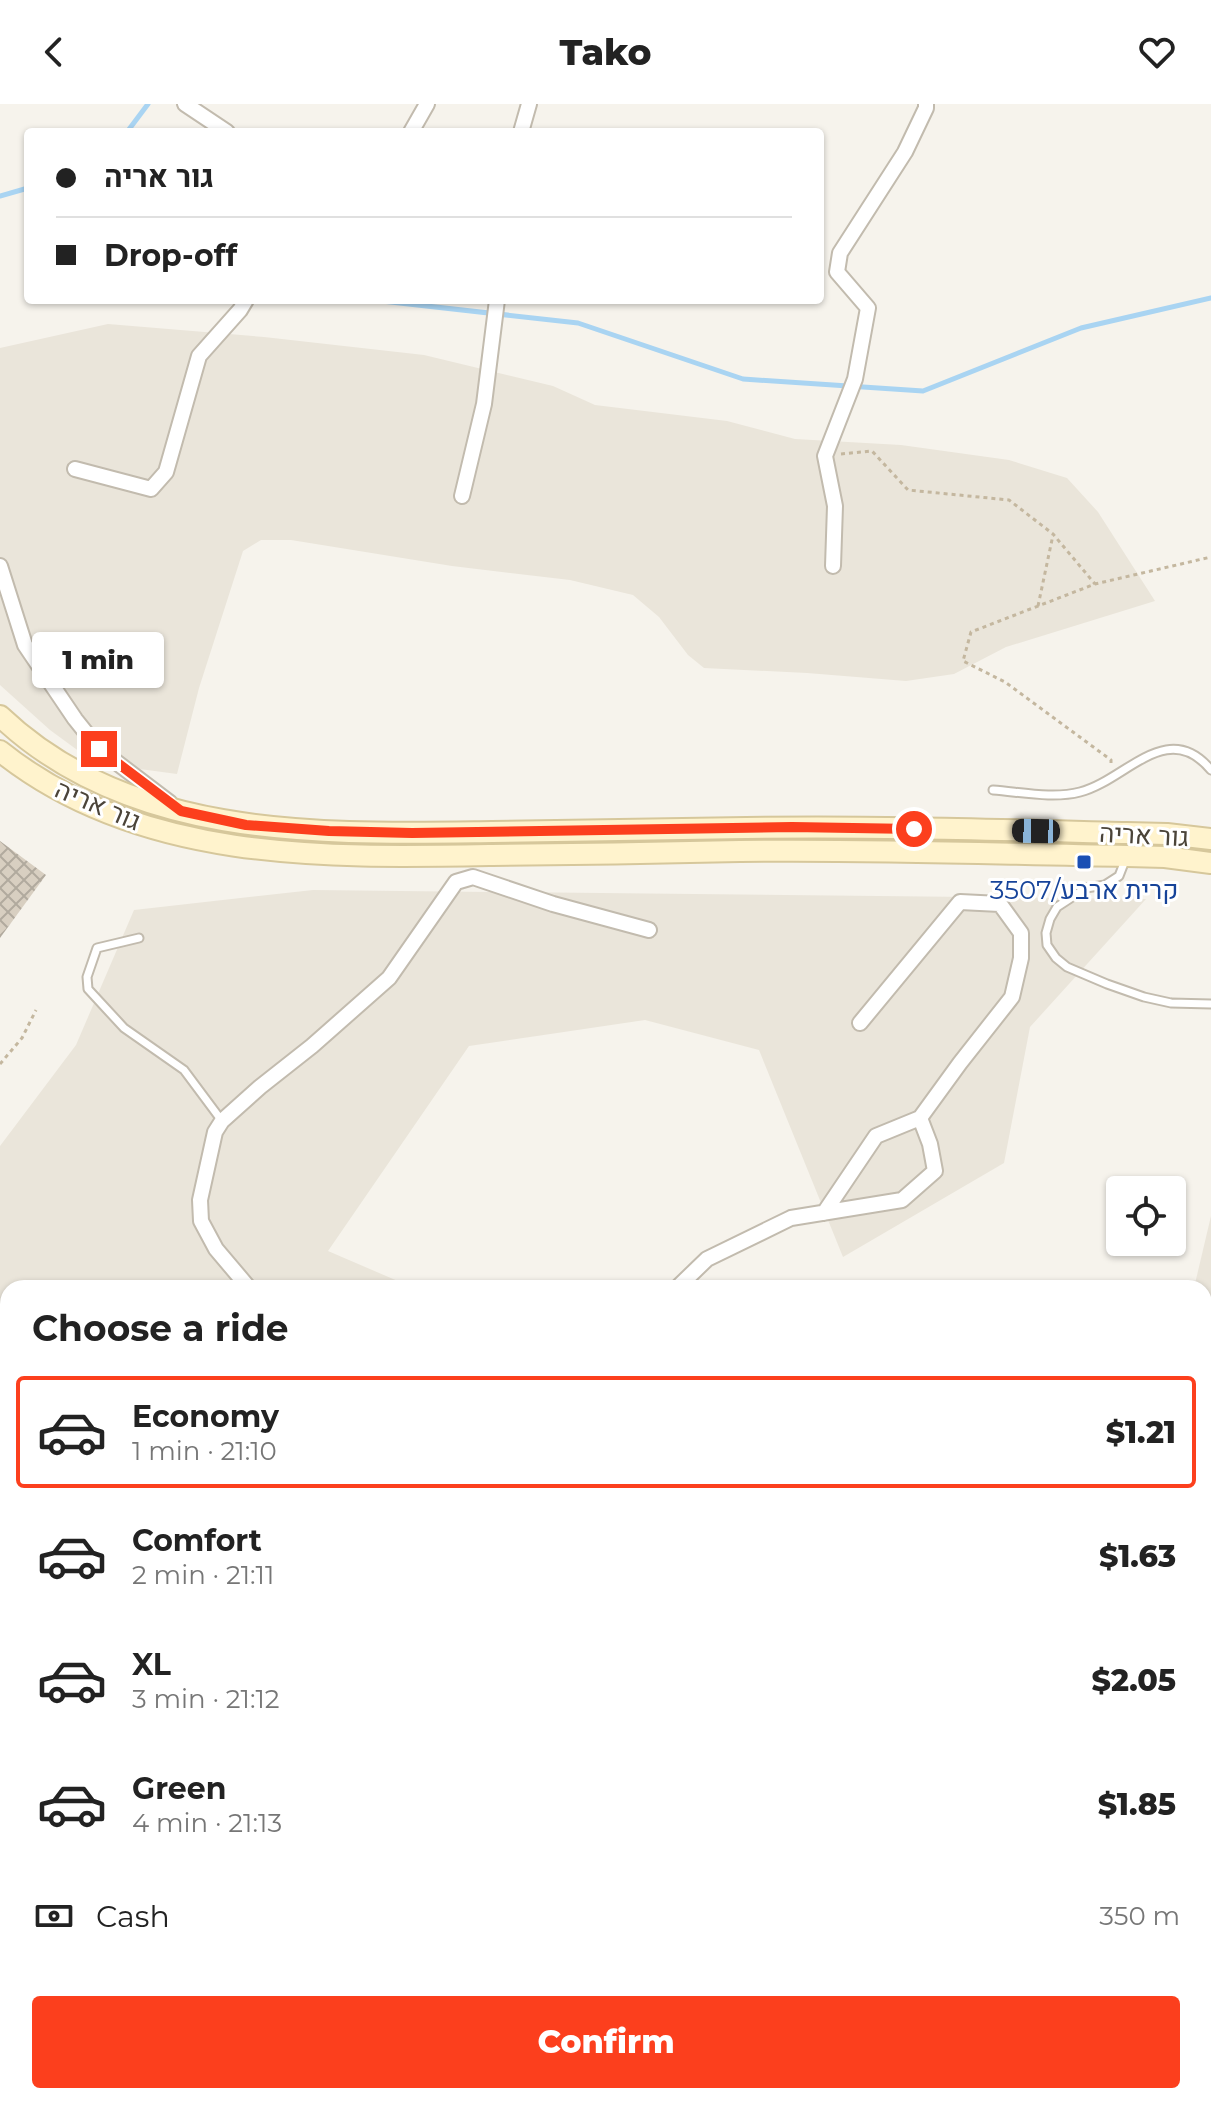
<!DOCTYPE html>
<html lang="en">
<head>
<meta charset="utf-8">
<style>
	body { margin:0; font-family:Montserrat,Heebo,sans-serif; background:#f6f6f6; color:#222; height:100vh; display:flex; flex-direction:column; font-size:30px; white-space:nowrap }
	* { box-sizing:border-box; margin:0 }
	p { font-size:26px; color:#767676 }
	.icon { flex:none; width:44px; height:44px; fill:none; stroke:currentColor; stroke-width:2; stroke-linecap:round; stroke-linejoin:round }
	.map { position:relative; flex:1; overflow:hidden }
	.sheet { position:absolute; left:0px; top:1176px; width:1212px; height:824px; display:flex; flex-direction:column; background:#fff; border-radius:24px 24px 0 0; box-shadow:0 2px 6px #0004 }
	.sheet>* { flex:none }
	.hud { position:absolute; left:24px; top:24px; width:800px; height:176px; border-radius:8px; box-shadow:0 2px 6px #0004; display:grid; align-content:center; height:176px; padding:0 32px; background:#fff }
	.tools { position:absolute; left:1106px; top:1072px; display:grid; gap:16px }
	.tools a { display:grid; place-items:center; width:80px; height:80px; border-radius:8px; background:#fff; box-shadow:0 2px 6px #0004; font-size:40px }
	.end { position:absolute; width:36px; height:36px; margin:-18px; border:10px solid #fc3f1d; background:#fff; box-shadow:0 0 0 4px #fff }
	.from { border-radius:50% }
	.bubble { position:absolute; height:56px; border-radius:8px; background:#fff; box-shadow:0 2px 6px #0004; font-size:26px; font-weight:800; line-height:56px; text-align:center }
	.car { position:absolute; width:24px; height:48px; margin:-24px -12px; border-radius:10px; box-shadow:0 0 6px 2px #0007; background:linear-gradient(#222 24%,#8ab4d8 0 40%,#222 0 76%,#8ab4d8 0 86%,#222 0) }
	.hud b { display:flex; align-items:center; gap:28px; height:76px; font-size:30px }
	.hud b+b { border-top:2px solid #e0e0e0 }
	.hud i { width:20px; height:20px; background:#222 }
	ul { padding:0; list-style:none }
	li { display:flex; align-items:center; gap:24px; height:112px; margin:0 16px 12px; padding:0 16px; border:4px solid transparent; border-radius:8px }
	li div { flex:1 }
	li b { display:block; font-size:30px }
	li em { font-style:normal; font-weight:800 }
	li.current { border-color:#fc3f1d }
	li>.icon { width:72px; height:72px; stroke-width:1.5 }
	h2 { padding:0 32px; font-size:36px; line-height:96px }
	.pay { display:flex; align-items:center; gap:20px; height:88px; padding:0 32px; font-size:30px }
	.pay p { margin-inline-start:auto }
	.cta { display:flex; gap:16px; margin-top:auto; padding:16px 32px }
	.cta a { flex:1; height:92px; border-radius:8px; background:#fc3f1d; color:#fff; font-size:32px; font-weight:800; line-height:92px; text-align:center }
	header { display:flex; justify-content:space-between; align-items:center; height:104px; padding:0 32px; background:#fff; font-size:36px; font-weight:800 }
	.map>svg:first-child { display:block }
</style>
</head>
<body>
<header><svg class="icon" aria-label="back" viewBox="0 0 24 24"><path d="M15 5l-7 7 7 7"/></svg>Tako<svg class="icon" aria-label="heart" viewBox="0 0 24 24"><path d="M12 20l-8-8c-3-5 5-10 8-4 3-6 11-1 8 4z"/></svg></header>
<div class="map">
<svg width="1211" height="2000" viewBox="0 0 1211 2000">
	<defs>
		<pattern id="building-cross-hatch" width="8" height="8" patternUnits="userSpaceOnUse" patternTransform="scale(2)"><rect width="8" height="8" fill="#d8cfc1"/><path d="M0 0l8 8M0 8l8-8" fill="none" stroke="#b1aa9e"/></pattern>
	</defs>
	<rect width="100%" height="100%" fill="#f6f3ec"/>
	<path fill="#eae5da" d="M108 220 264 233 424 251 553 282 595 301 727 317 795 335 901 341 1009 356 1067 374 1098 408 1155 497 1006 543 954 570 906 577 807 569 704 564 688 551 659 513 633 491 570 476 452 462 291 436H261L243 447 199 584 177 670 95 659 50 626 0 581V244Z
		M313 786 1146 795 1030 923 1004 1059 843 1153 759 946 645 916 469 942 328 1147 414 1184H8V1266L0 1241V1042L76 941 134 806Z
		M1211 1112V1650L1204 1644V1184H1194Z"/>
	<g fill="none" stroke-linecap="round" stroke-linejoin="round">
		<path stroke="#a9d4f2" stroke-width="5" d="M127 28 148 0
			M0 92 28 84
			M373 196 578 219 743 275 923 287 1081 224 1211 194"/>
	</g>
	<path fill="url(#building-cross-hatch)" d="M0 737 46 771 0 834Z"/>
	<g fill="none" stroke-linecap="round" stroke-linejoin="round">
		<defs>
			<path id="lane" d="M993 686C1021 688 1053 695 1080 688 1125 677 1167 613 1211 666
				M1126 754 1119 772 1105 781 1086 784 1057 803 1050 815 1046 829 1047 841 1056 854 1067 863 1107 880 1144 893 1171 899 1211 900
				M139 834 97 844 87 873 88 885 124 924 184 966 222 1017"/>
			<path id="street" d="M185 0 227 28
				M411 28 427 0
				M521 28 529 0
				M75 365 151 385 166 368 199 252 240 206 246 196
				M462 392 484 300 497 196
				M0 462 25 541 75 615 99 645 170 699
				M833 462 835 402 825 352 855 275 868 204 837 168 840 149 905 48 926 4V0
				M824 1109 876 1032 920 1014 960 959 1012 893 1021 854V829L1000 800 960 798 860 919
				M249 1184 216 1145 201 1117 200 1096 215 1028 222 1017 260 983 312 942 389 874 456 778 473 773 553 800 649 826
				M677 1184 707 1155 791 1114 902 1096 935 1067 930 1040 920 1014
				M0 1585 8 1579
				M1204 1677 1211 1680
				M0 1924 8 1929
				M111 1992 125 2000"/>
			<path id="secondary" d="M0 612C131 737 324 730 492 728 577 726 662 725 746 724 873 722 1001 726 1127 729L1167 730 1211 735
				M0 647C138 758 325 754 492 751 575 750 657 749 740 747 869 745 998 750 1127 752L1165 753 1211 759"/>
		</defs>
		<use href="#lane" stroke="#c2bbae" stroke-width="11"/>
		<use href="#street" stroke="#c2bbae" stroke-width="18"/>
		<use href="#secondary" stroke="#d6c79b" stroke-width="24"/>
		<path stroke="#c4b79f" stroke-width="3" stroke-dasharray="4 4" stroke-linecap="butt" d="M841 350 872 347 908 386 1009 396 1053 430 1095 480
			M1038 502 1053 431
			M1111 659V656L1005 578 963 557 971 528 1095 480 1211 453
			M0 960 22 934 36 906
			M1204 1937 1211 1908
			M1191 1992 1190 1994 1196 2000"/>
		<use href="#lane" stroke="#fff" stroke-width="7"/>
		<use href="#street" stroke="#fff" stroke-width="14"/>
		<use href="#secondary" stroke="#fff3cd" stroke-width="20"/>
	</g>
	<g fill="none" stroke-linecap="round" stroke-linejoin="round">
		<path stroke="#fc3f1d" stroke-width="10" d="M99 645 181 707 246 721 329 727 412 729 792 723 914 725"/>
	</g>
	<rect fill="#1a4fb4" stroke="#fff" stroke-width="3" x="1076" y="750" width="16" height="16" rx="4"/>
	<g text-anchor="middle" stroke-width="6" stroke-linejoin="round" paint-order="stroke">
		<g font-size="26" fill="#4b4439" stroke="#fff">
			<text transform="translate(98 701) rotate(23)" y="9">גור אריה</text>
			<text transform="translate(1144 731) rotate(3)" y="9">גור אריה</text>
		</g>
		<g font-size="26" fill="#164399" stroke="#fff">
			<text x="1084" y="795">קרית ארבע/3507</text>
		</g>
	</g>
</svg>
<div class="tools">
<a><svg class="icon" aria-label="locate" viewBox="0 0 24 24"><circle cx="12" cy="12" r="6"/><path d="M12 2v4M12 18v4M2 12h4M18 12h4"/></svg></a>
</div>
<i class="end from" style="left:914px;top:725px"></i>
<i class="end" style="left:99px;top:645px"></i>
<div class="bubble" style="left:32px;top:528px;width:132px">1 min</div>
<i class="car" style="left:1036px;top:727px;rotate:271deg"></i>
<div class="hud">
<b><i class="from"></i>גור אריה</b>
<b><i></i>Drop-off</b>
</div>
<section class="sheet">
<h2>Choose a ride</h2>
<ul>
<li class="current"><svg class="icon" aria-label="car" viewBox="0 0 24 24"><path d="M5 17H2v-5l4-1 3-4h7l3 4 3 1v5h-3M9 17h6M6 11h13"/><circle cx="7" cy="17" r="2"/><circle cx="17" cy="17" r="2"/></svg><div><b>Economy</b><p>1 min · 21:10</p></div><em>$1.21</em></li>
<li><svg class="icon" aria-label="car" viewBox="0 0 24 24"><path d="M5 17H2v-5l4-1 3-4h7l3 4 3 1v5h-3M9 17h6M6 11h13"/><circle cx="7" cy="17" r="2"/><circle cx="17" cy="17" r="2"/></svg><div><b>Comfort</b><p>2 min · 21:11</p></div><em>$1.63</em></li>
<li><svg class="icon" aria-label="car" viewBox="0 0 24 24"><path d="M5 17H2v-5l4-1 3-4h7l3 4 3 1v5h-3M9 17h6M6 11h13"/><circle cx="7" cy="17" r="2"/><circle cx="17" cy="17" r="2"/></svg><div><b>XL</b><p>3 min · 21:12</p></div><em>$2.05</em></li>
<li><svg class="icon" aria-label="car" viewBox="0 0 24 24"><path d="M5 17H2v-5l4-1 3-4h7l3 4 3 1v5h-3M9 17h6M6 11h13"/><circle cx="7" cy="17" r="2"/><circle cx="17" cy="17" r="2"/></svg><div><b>Green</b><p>4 min · 21:13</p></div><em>$1.85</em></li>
</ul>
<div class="pay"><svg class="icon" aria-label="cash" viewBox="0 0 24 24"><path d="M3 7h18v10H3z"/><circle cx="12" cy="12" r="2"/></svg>Cash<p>350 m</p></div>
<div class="cta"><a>Confirm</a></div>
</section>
</div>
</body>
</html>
